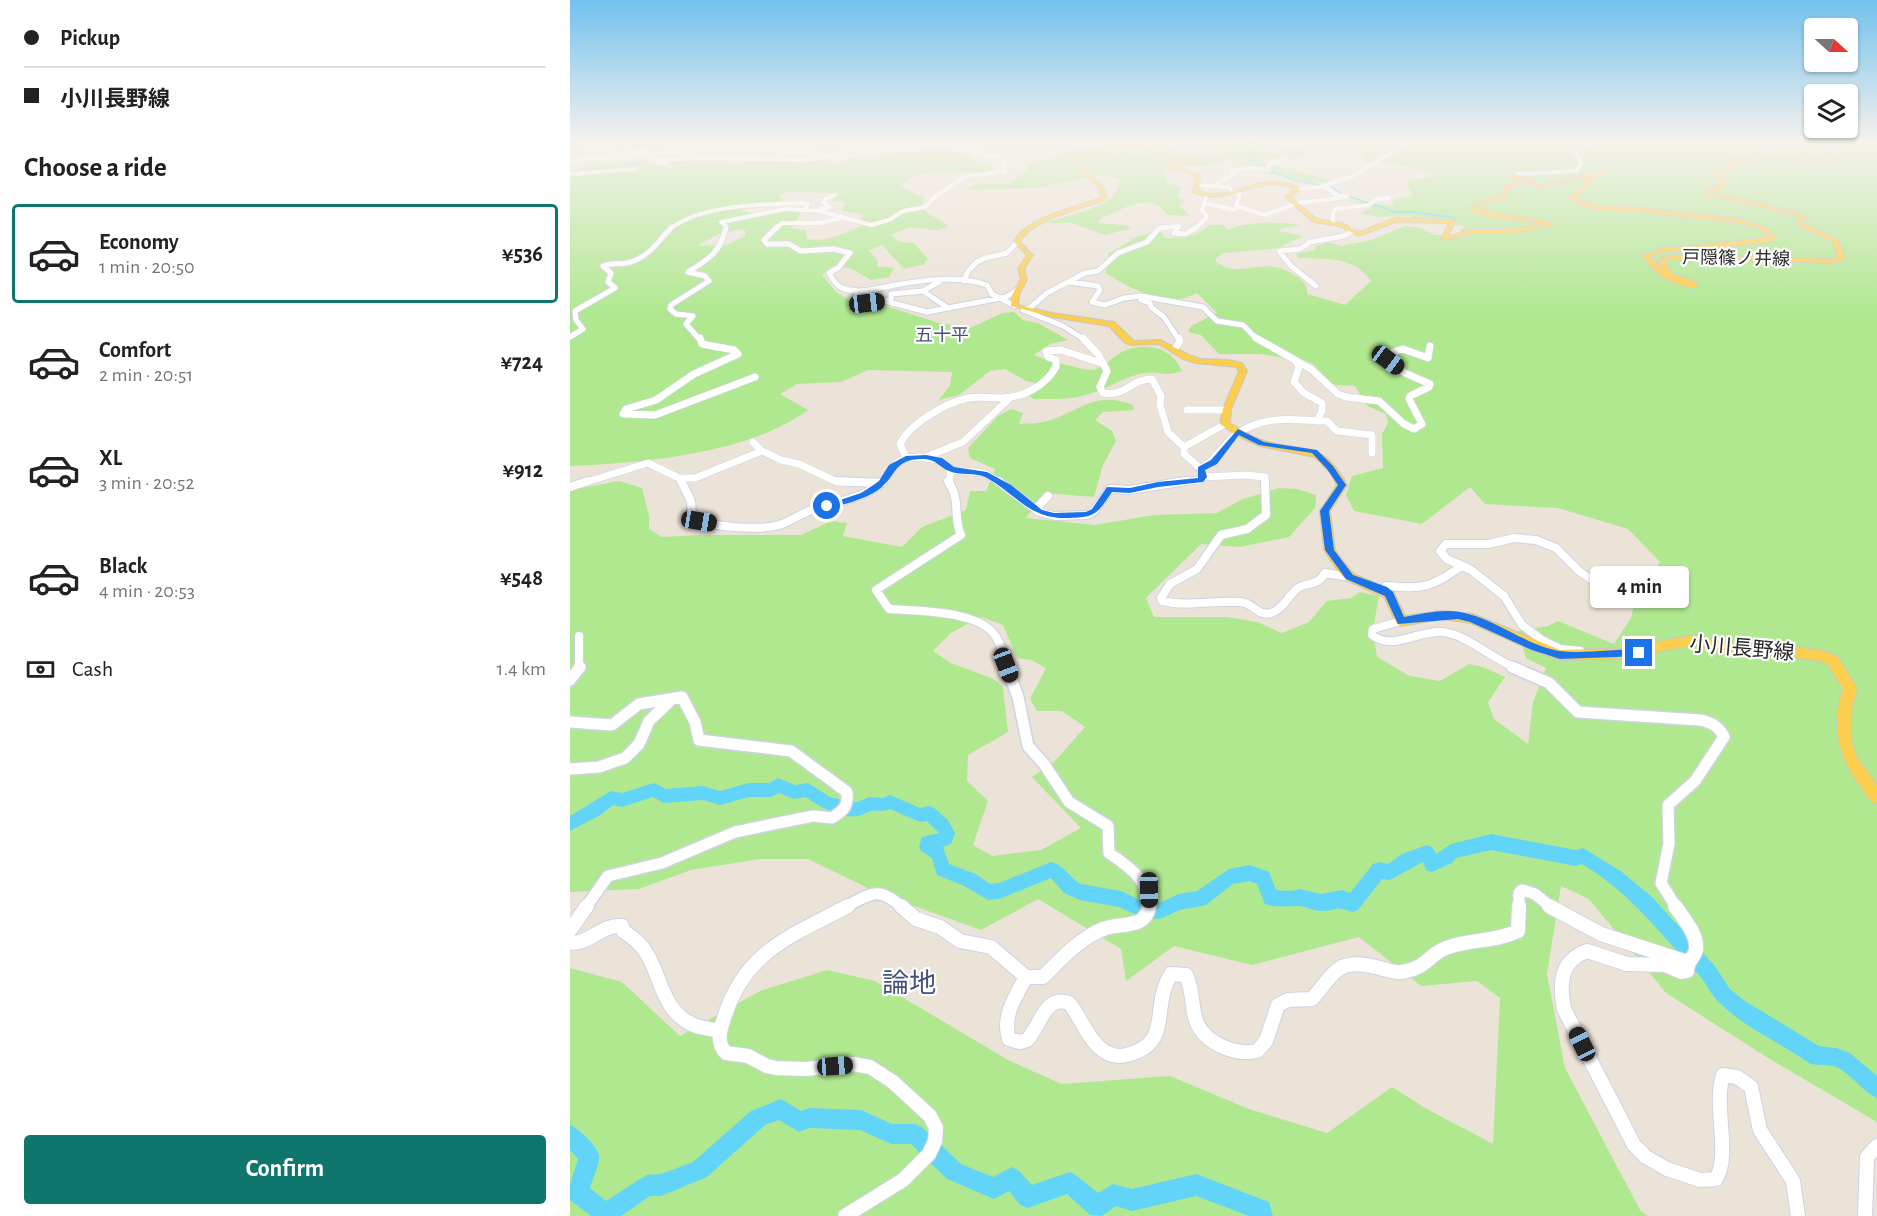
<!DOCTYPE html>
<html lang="en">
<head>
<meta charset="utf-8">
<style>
	body { margin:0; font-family:"Alegreya Sans","Noto Sans JP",sans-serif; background:#f6f6f6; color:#222; height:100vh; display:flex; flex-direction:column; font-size:22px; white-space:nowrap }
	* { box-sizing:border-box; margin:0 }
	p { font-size:20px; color:#767676 }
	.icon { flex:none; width:33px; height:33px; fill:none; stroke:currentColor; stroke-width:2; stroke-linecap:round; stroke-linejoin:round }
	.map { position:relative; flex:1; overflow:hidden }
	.panel { display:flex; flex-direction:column; background:#fff; width:570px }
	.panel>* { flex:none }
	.top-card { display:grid; align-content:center; height:132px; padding:0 24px; background:#fff }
	.needle { width:39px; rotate:111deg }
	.fabs { position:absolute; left:1234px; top:18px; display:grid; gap:12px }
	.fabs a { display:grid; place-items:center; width:54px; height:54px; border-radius:6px; background:#fff; box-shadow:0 2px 4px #0004; font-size:30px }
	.end { position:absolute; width:27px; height:27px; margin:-14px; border:8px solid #1a73e8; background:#fff; box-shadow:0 0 0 3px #fff }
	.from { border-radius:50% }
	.bubble { position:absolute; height:42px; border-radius:6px; background:#fff; box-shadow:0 2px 4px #0004; font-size:20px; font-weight:600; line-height:42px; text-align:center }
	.car { position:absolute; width:18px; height:36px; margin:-18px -9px; border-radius:8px; box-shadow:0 0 4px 2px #0007; background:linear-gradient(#222 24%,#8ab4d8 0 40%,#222 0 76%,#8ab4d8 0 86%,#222 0) }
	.top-card b { display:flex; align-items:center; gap:21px; height:57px; font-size:22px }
	.top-card b+b { border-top:2px solid #e0e0e0 }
	.top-card i { width:15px; height:15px; background:#222 }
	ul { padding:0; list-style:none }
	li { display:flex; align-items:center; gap:18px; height:99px; margin:0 12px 9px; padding:0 12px; border:3px solid transparent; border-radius:6px }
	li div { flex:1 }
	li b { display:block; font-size:22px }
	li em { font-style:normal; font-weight:600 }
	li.selected { border-color:#0f766e }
	li>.icon { width:54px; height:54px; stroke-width:1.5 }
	h2 { padding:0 24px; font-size:27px; line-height:72px }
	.pay { display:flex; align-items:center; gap:15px; height:66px; padding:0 24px; font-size:22px }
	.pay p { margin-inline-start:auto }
	.cta { display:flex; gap:12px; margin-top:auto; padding:12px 24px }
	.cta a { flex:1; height:69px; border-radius:6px; background:#0f766e; color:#fff; font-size:24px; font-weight:600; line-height:69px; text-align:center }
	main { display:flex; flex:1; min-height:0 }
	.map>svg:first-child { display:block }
</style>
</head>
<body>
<main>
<section class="panel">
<div class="top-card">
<b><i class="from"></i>Pickup</b>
<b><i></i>小川長野線</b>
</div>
<h2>Choose a ride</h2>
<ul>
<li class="selected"><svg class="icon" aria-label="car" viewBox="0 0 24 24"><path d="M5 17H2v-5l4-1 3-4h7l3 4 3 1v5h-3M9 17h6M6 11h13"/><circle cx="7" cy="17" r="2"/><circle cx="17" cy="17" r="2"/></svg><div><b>Economy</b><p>1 min · 20:50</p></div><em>¥536</em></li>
<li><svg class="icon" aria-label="car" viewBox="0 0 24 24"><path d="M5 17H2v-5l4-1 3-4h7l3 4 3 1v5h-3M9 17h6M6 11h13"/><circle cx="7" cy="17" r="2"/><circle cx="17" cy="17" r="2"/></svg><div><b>Comfort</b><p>2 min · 20:51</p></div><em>¥724</em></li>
<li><svg class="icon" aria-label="car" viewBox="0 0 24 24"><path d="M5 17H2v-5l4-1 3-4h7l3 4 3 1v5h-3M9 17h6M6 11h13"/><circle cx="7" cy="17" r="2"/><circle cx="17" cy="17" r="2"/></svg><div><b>XL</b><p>3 min · 20:52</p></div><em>¥912</em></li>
<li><svg class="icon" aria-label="car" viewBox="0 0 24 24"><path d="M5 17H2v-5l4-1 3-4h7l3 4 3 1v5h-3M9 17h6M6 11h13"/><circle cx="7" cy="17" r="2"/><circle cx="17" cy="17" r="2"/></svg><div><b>Black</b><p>4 min · 20:53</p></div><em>¥548</em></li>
</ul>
<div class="pay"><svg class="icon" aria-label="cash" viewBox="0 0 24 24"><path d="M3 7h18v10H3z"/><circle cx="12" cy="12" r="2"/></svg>Cash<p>1.4 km</p></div>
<div class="cta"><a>Confirm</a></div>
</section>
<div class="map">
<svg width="1307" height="1216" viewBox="0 0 1307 1216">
	<rect width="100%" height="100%" fill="#ece3d8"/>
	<path fill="#b0e890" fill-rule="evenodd" d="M0 142H129L62 148V143L0 149Z
		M540 142H560L552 148 535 152C552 153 586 158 600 149L625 155 652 156 651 152 642 149 645 144 641 142H1307V1122L1198 1058 1096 993 1019 899 991 886 977 974 995 1068 1070 1210 1078 1216H0V968L52 982 110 1036 190 991 257 970 305 981 438 1060 491 1084 600 1076 679 1109 757 1133 822 1087 857 1109 923 1144 930 998 907 981 851 986 789 937 682 965 604 946 556 981 551 949 468 899 411 930 308 893 238 859H190L121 870 69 889 0 892V490L49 481 72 488 79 516V529L92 537 131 535H231L261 521 277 523 273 536 332 547 352 527 396 510 400 491H416L425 469 400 458 398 448 428 416 441 409 453 413 449 424C456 423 465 424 473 422 508 414 523 389 563 405L564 410 533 412 525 420 542 431 546 441 533 465 524 497 474 493 456 518 525 525 584 515 647 513 673 499 709 488 727 489 746 495 745 508 719 537 669 547 631 544 576 598 584 617H658L687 622 712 633 739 622 757 601 781 598 790 592 809 596 803 629 807 657 840 676 870 681 899 664 913 667 935 677 918 702 924 719 958 744 963 702 976 668 956 658 948 631 978 626 988 621 1044 644 1061 618 1066 595 1090 562 1058 529 988 508 915 504 900 487 852 524 784 511 776 495 782 476 813 468 812 434 818 423 816 414 797 406 785 386 750 384 752 373 742 363 691 354H649L631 335 618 332 621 326 647 313 627 293C622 295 614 299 609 299 583 300 557 287 536 273L538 254 568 236 591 231 594 238C612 238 626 237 640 225H654L657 230C678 221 709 221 731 225L713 228 709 231 733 236 708 248 654 253 646 258V262C652 265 658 269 664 269 693 269 703 259 729 278 735 283 738 287 737 294L775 305 801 281C785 256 754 259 728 258L726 254 745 250 746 246 759 242 771 246 801 240 835 226 850 228 865 235 885 236 895 226 843 221 841 216 807 217 790 213 802 208 776 200 824 206 823 200 842 196 837 181 865 176 845 167 793 161 795 155C763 152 727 131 695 149L702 151 735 150 753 154 693 160 694 163 761 180 759 183 739 182 682 170 661 159C640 169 616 164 593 168L598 183 610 187 608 198 615 200 609 206 621 216 598 215C581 190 552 209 530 219L527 223 556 225 562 228 535 235 502 223H477C497 214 553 208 549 178L529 175 466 188 402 190 397 188 405 184H438L456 172 459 163ZM411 617 433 625 447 658 461 660 476 668 460 699 467 711H492L515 727 487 759 462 777 511 828 471 850 422 856 403 845 418 801 397 781 398 755 438 732 433 687 424 679 381 663 363 651 381 633Z
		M361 148 403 155 406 162 426 170 423 173C395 174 350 163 330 187L354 197 352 205 356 212 378 225C367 236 352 225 339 228 333 229 325 233 321 235L330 242 344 243 358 259 352 265 334 269 312 245 299 250 308 262 307 266 324 268 319 277 301 280 282 269 263 266 252 275 266 292 287 305 316 306 369 323 400 328 433 313 444 312 453 320 468 323 498 340 480 344 464 355C471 359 514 370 522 370 532 369 541 358 550 353 572 341 602 346 612 371 594 377 592 372 576 373 556 375 538 389 519 394 501 400 482 399 463 399L458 394 475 385 456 381 435 369 420 371 389 395 369 400 380 385 382 372 298 370 271 382 227 384 210 394 238 410C178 454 73 463 0 466V171L13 168 90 158 79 164 102 168 103 166 96 160 170 164 183 160 217 162 246 159 264 164 295 155 290 158 305 159 330 151 339 152V154ZM217 192 273 193 260 200 276 202 272 211 293 214 292 219 296 223C279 232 257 243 237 239L236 230 221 228 232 211 211 209 183 213 171 211 173 209 207 206 213 200 208 195ZM169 229 175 230V236L156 245 126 246 149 234Z"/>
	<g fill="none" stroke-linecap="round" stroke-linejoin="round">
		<path stroke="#62d4f8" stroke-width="1.5" d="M679 142 677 149 681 151V158L693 168
			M699 170 723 180 761 187 772 194
			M777 196 826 212H846L885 218"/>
		<path fill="#62d4f8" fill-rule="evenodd" d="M208 778 225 785 238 783 260 797 281 802H288L299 797 313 798 320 795 350 808 359 806 364 808 378 820 385 833 381 844 373 847 379 864 406 874 420 884 429 883 481 862C497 867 498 877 511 884L551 891 570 900 589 903 609 894 627 891 659 869 680 865 699 872 706 890 722 891 730 889 751 894 772 890 780 893 803 864 809 862 818 864 832 854 857 845 863 848 866 854 881 844 921 834 1006 850 1013 848 1052 872 1082 897 1144 965 1160 989 1175 1001 1249 1046 1266 1048 1280 1053 1307 1076V1098C1291 1091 1283 1075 1268 1068 1259 1063 1249 1067 1239 1063 1210 1042 1176 1029 1151 1004 1141 996 1137 984 1129 975 1091 935 1060 892 1012 864L1006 866 921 850 886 858 882 863 862 872 856 870 853 862 820 880 812 879 788 910 782 912C764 905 768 911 751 911 743 911 735 906 728 906 717 906 706 908 695 904L687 884 680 881 663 884 636 905 610 910 590 919 569 916 549 907 510 900 494 893 481 878 429 899 418 900 394 886 367 875 362 858 351 851 349 846 352 837 369 833 357 821 350 822 320 809C313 812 309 810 301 811 297 812 293 815 288 816 270 819 250 807 236 797L224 799 209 793 201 797H179L150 805 133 800 94 803 83 797 52 807 43 805 32 814 0 831V816L41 791 52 793 84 783 96 789 133 786 150 791 179 783H199Z
			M211 1099 231 1111 239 1108 291 1110 322 1124H345L352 1127 391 1164 423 1177 442 1167 449 1171 462 1185 500 1172 507 1176 528 1193 543 1184 562 1189 626 1174 699 1202 703 1216H679L626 1196 562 1211 546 1206 532 1216 520 1215 497 1194 458 1208 450 1205 439 1191 424 1199 377 1179 341 1144H321L290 1130 239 1128 229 1132 209 1120 195 1125 137 1177 91 1196H80L51 1216H21L0 1200V1184L8 1159 0 1150V1125C8 1128 28 1146 29 1156 30 1165 22 1179 20 1188L36 1201 70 1179 77 1175 91 1174 123 1162 181 1111Z"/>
		<defs>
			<path id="minor-far5" d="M172 147 194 148 229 142
				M205 147 244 151 211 154
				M0 150 45 148
				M116 150 179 142
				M69 155 107 151 129 158 237 160 288 149 303 142
				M273 157 263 160 312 148 341 150 377 142
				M28 160 62 158
				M0 161 78 150
				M97 163 80 161 122 158
				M0 174 65 169
				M947 174 1006 171 1011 163 1005 152 1025 142
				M627 185 659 187 661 191 670 194 665 210 634 203
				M645 185 663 174 662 170 684 168 699 170V165L715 157
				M728 189 750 187 783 176 839 142
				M666 206 695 215 728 203 777 197 767 195 754 186
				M250 209 260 207 254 203 255 199 265 195
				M763 223V212L766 209 799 205 805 200 819 198
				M100 229C131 204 198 204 236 203L238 204 235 210
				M156 229V226L151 222 216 209 250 211 301 225 319 220 333 211 355 207 365 197 394 177 435 171 432 158 379 147 384 142
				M206 229 212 223H250L271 218
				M588 229 609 226 607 229
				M625 229 637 217 632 210 636 197"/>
			<path id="minor-far4" d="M207 227 194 240 197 244H219L231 251 264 249 280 253 268 268 259 273C263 280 267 287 275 289 291 294 309 288 325 285 354 280 389 275 417 285L422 294 445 306
				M608 227 604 233 615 234 627 227
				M394 281 398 271 407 262 415 258 437 253 447 242
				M499 282 528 286 530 290 522 302 535 305 554 298 571 296 633 307 647 321 673 325 688 340
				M746 286 721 266 709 251 730 249 740 242 774 236 781 232V229
				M285 290 289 299 297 303 315 301 357 312 436 297 447 290
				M353 291 378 308
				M571 300 580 303 581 307 594 317 609 340
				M315 301 321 299V294L353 291 369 282
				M123 316 106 314 100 309 101 305 139 281 135 276 118 272C138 260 151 252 156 227
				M123 316 116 324 130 340
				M0 337 13 329 6 320 5 311 45 288 38 282 41 273 33 266C41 262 48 265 57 263 79 258 87 242 102 227
				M515 340 493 326 453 310 461 307 477 293 515 273 528 271 548 253 577 242 589 228 596 227"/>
			<path id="minor-far3" d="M130 338 132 344 164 350 168 354 124 374 86 400 56 409 53 414 85 415 185 377
				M513 338 528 354 537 371 530 387 533 393C556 397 561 379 582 379L591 396 590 405 598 432 614 447V454L631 469
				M686 338 741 369 768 394 776 397 809 401 834 424 844 429 852 424 839 399 840 396 859 387 860 384 835 373 818 360 817 354 833 349 858 358 860 346
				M605 349 610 341 609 338
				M617 410H657
				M747 421H757L767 431 802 435V453
				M183 442 192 451 211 460 229 464 267 482 305 483
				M614 447 655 424
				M356 457 393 442 441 397
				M336 458 330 444C340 423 376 403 398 398 409 396 420 398 431 398 453 398 475 386 486 367V360L478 357 476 351 491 350 534 364
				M632 475 631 469C644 461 650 449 661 439 684 417 717 418 747 421L752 411V403L734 393 724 382 729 367 727 363
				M109 478H125L192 451
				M13 483 78 463 109 478 112 483
				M312 483 327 463 336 458 347 457 369 460 381 470 414 473 431 483
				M379 483 381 469
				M600 483 630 480 633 477 676 475 695 477V483"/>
			<path id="minor-far2" d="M111 481 121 501 122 516C138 528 193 531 212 524 222 520 231 514 241 510 266 501 293 500 313 481
				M266 481 312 483
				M378 481C392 502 382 516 391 535L306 590 319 609C347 611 410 610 426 637 432 646 434 658 438 668
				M428 481 469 512 484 516 518 515 524 511 540 489 560 490 616 481
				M695 481 696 515 677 529 651 535 627 569 600 584 591 598 592 601C618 607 645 600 671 602 683 603 688 617 701 613 713 610 718 595 728 588 739 581 747 587 755 573L780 577
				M0 487 18 481
				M466 509 478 496
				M813 590 816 586C856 589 859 588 892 566
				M831 621 803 629 802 635C822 651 847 631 870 632 894 632 922 659 946 668
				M9 636V668
				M1010 651 990 649 972 640 952 625 934 596 901 570 877 559 870 551 876 544H918L944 538 966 540 986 548 1009 571 1022 580 1064 589"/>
			<path id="minor-far1" d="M437 667 448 697 458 746 474 764 499 802 538 826 539 853C561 868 578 879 579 907
				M942 667 979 683 1008 712 1130 720C1141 722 1149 726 1154 737L1125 781 1098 805 1099 844 1091 883 1106 907
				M0 680 10 667
				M0 722 42 725 69 704 112 697 125 722 129 740 221 751 277 792C278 807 274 810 262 818L243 816 165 832 92 863 38 876 16 907
				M0 769 29 767 55 758 69 744 79 721 102 699
				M275 907C302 893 308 886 332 907
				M949 907V893L952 890 965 894 981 907"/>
			<path id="minor" d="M331 906 346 919 370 927 390 941 421 947 456 977
				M579 906C576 930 550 922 533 929 509 939 491 959 473 977H456C445 997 432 1016 439 1039L450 1042 457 1040C471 1026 474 994 499 1003 510 1016 515 1033 527 1045 534 1053 545 1058 556 1055 604 1044 580 1007 601 974L616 975C623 989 621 1003 625 1017 631 1042 664 1056 687 1051L696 1041 708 1005 718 1000 742 999C767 970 768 957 810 968 817 970 825 973 832 972 857 968 858 955 876 948 900 939 925 942 948 931L949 906
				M979 906 1031 934 1117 962
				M1105 906C1113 918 1128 934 1126 950 1124 959 1117 959 1117 971L1112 972 1095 965 1057 964 1017 951C990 961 989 983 994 1009L1064 1145 1076 1157 1097 1169 1130 1180 1146 1179C1161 1154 1143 1107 1153 1075L1167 1077 1181 1087 1190 1130 1223 1181 1228 1216
				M0 930 17 906
				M0 943C20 944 32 924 52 926L53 931C63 938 71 943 77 954 92 979 93 1014 126 1026 133 1028 141 1029 149 1031
				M275 1216 333 1180 359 1154 365 1141 366 1128 360 1116 323 1082 300 1067 283 1064 235 1069 206 1068 197 1066 178 1056 156 1053C146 1043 150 1030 154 1018 175 951 221 936 278 906
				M1295 1216 1297 1157 1307 1146"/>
			<path id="major" d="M502 142H506L504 150 510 157V165L532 185 537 196 532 201C510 209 461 220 450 242L463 255 454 269 457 279 449 295 448 305 482 313 544 322 564 341 590 340 619 355 630 359 658 360 672 363 677 371 661 409 660 423C672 430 684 439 698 442 740 453 753 441 777 485L760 511 765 550 776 565 784 574 823 591 835 616 872 611 903 614 990 650 1069 648 1090 641 1125 635 1164 645 1180 641 1254 651 1268 657 1287 688 1281 712V739L1286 756 1307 785V804C1299 801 1295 794 1291 787 1268 757 1261 725 1273 688L1258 665 1251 661 1180 651 1164 655 1125 645 1091 651 1069 658 990 660 962 650 901 623 872 619 831 626 827 624 814 597 776 580 768 571 754 550 750 511 767 485 760 472 745 457 690 446 670 437 650 424 653 409 669 371 666 367 626 363 613 359 589 344 560 345 554 342 539 326 482 317 441 306 442 295 451 279 448 269 457 255 444 242C451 220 507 206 528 199L531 196 528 187 505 165 506 157 500 150Z
				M564 142H569L559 150 577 142H584L562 152H552V150Z
				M593 142H601L580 151 601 156 623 157V159L604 168 628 173C632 179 631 184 627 190 661 206 689 167 730 188V190L721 197 747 219 772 223 789 232 825 218 885 220 878 237 902 229H943L975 224C951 218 917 223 897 207L931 196 933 192 932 186 948 183 938 177 942 174 960 177 968 186 1034 171 1036 174 1021 179 1015 190 1005 197 1006 199 1026 206 1062 207 1170 219 1192 226 1206 237 1201 242 1116 251H1096L1080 256 1094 272 1088 260 1102 255 1261 259 1268 258 1263 242 1227 225 1230 218 1228 216 1137 194 1136 190 1149 185 1150 181 1142 175 1159 166 1158 161 1160 160H1180L1201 156 1254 160 1286 152 1307 154V156L1286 154 1254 162 1201 158 1180 162H1163L1164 168 1149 175 1156 180 1153 187 1142 192 1232 214 1236 218 1232 223 1268 240 1275 257 1273 260 1261 263 1145 259H1102L1095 261 1101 273 1126 282 1127 286 1124 288C1102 285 1084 275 1073 255L1096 247H1116L1200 237 1188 228 1169 223 1062 211 1025 210 1001 201 999 196 1011 188 1017 177 967 190 956 179 945 177 954 183 951 186 937 188 939 192 935 198 905 207 924 213 977 221 981 224V226L943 233H903L874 241 871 239 879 223 826 222 789 236 769 226 743 222 716 198V196L724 189C689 171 660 210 622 192L625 184 624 175 596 168 614 159 601 158 574 151Z"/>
		</defs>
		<use href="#minor-far5" stroke="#ced2e3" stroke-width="4.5"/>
		<use href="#minor-far4" stroke="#ced2e3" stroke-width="7"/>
		<use href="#minor-far3" stroke="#ced2e3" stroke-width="8"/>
		<use href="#minor-far2" stroke="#ced2e3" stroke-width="10"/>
		<use href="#minor-far1" stroke="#ced2e3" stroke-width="14"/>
		<use href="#minor" stroke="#ced2e3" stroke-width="16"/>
		<use href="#major" stroke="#c7c7c7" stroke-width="2"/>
		<use href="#minor-far5" stroke="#fff" stroke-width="4"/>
		<use href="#minor-far4" stroke="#fff" stroke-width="5"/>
		<use href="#minor-far3" stroke="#fff" stroke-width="7"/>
		<use href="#minor-far2" stroke="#fff" stroke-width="8"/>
		<use href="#minor-far1" stroke="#fff" stroke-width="11"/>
		<use href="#minor" stroke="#fff" stroke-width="14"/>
		<use href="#major" fill="#fcce4e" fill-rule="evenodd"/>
	</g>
	<linearGradient id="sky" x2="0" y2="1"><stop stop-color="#72c1ee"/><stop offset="0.45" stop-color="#f6f2ed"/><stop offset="1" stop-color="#f6f2ed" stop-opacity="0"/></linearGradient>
	<rect width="1307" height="313" fill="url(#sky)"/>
	<path fill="#1a73e8" d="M668 429 694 442 747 450 763 466 776 485 759 511 764 550 783 575 817 587 823 592 834 617C852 614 872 609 890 612 925 618 954 645 990 651 1011 654 1046 649 1069 649L1072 650V656L990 659 962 650 900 622 888 619 828 624 815 596 776 579 755 550 750 511 768 485 757 469 742 453 689 445 669 435 647 464 635 470 637 477 633 482 588 487 560 493 542 492C527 514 526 517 499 518 459 520 447 494 415 477 404 472 390 476 379 471 369 467 367 460 355 459 322 458 328 476 308 490 294 500 274 504 257 509L252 506 291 493 302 486 309 481 319 465 336 456 356 455 372 458 384 467 417 472 441 485 472 510 484 513 516 512 522 509 537 487 560 488 588 482 628 478V467L641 460Z"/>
	<g text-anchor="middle" stroke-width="4.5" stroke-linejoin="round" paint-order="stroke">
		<g font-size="18" fill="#282828" stroke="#fff">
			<text transform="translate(1166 258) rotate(1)" y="6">戸隠篠ノ井線</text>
		</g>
		<g font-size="18" fill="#45517c" stroke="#fff">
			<text x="372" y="341">五十平</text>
		</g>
		<g font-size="21" fill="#282828" stroke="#fff">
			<text transform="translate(1172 648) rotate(5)" y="7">小川長野線</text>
		</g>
		<g font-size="27" fill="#45517c" stroke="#fff">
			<text x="339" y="992">論地</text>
		</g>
	</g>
</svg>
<div class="fabs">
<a><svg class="needle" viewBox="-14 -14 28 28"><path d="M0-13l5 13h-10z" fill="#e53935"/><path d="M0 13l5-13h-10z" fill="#767676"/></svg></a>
<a><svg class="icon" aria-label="layers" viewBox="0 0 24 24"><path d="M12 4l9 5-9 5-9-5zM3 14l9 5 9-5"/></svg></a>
</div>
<i class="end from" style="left:257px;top:506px"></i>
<i class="end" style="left:1069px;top:653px"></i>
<div class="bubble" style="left:1020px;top:566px;width:99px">4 min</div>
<i class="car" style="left:297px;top:303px;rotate:83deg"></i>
<i class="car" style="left:818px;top:360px;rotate:127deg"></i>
<i class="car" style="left:129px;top:521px;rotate:99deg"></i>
<i class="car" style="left:436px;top:665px;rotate:159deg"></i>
<i class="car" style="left:579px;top:890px;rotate:179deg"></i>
<i class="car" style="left:1012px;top:1044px;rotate:334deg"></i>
<i class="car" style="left:265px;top:1066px;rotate:86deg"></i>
</div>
</main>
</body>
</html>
